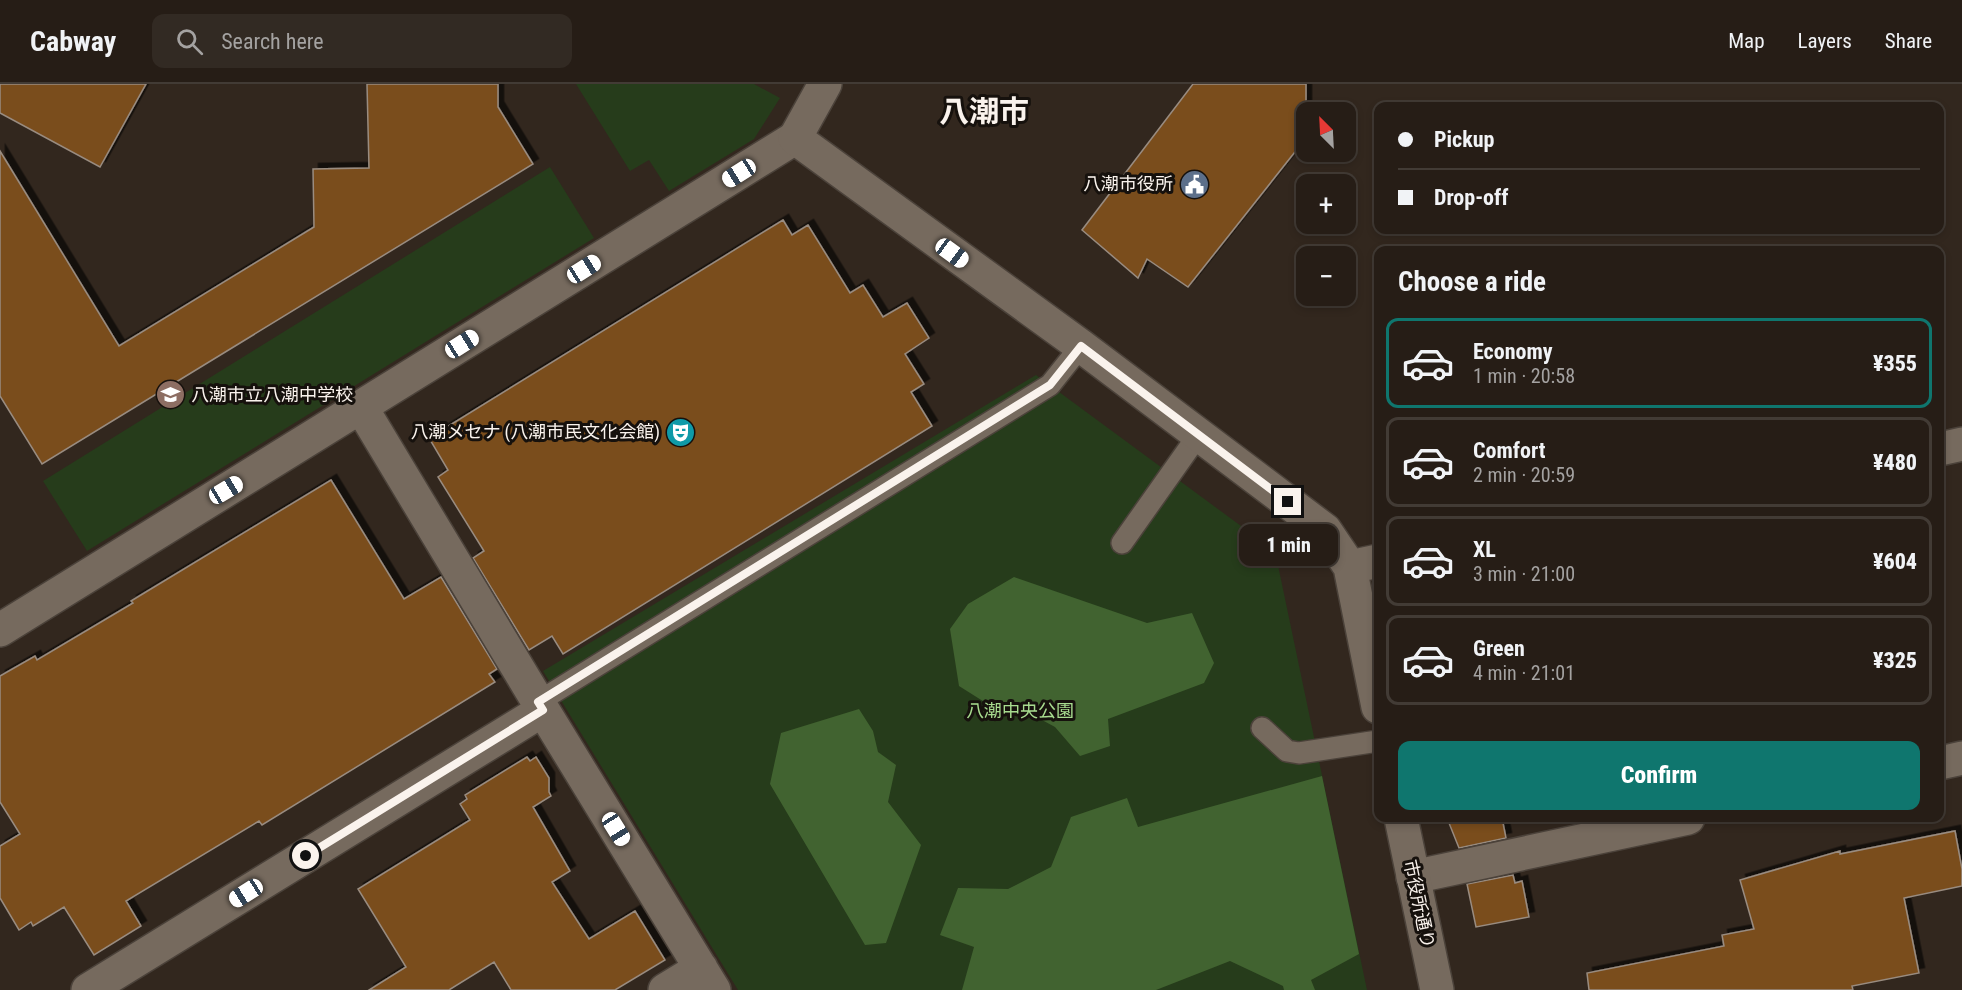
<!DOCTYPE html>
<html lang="en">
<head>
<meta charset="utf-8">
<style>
	body { margin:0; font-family:"Roboto Condensed","Noto Sans JP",sans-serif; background:#322a23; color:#f1f3f6; height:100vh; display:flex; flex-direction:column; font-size:22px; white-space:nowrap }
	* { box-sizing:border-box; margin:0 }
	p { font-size:20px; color:#a4a2a1 }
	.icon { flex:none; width:33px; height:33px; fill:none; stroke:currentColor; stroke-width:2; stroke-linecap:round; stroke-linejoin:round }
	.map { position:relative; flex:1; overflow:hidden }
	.sheet { position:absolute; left:1374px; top:162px; width:570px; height:576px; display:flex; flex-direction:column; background:#261d16; border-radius:12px; box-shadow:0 3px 9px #0003,0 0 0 2px #423b35 }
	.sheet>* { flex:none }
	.hud { position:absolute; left:1374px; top:18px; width:570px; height:132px; border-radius:12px; box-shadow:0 3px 9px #0003,0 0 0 2px #423b35; display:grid; align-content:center; height:132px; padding:0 24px; background:#261d16 }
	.needle { width:39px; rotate:336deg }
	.buttons { position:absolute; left:1296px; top:18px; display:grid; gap:12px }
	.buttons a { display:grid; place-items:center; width:60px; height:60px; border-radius:12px; background:#261d16; box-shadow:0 3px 9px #0003,0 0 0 2px #423b35; font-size:30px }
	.end { position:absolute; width:27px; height:27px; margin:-14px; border:8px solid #faf3ed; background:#111; box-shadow:0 0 0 3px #111 }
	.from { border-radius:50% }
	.bubble { position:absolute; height:42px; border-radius:12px; background:#261d16; box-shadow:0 3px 9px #0003,0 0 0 2px #423b35; font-size:20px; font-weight:800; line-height:42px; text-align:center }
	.car { position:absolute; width:18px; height:36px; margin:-18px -9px; border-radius:8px; box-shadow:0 0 4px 2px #0007; background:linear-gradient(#fff 24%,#345 0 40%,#fff 0 76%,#345 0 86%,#fff 0) }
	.hud b { display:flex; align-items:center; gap:21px; height:57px; font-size:22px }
	.hud b+b { border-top:2px solid #423b35 }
	.hud i { width:15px; height:15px; background:#f1f3f6 }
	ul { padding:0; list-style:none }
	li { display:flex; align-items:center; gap:18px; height:90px; margin:0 12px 9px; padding:0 12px; border:3px solid #423b35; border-radius:12px }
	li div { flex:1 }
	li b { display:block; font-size:22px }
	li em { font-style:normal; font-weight:800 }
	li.active { border-color:#0f766e }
	li>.icon { width:54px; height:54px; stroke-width:1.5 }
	h2 { padding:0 24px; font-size:27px; line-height:72px }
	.primary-button { display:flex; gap:12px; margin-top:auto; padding:12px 24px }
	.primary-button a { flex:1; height:69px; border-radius:12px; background:#0f766e; color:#fff; font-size:24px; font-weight:800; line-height:69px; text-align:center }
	header { display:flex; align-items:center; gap:36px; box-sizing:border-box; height:84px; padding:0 30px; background:#261d16; border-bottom:2px solid #423b35 }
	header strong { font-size:28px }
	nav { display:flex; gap:33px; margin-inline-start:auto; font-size:21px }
	.search { width:420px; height:54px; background:#322a23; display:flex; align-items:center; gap:15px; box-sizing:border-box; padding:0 21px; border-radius:12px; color:#a4a2a1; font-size:22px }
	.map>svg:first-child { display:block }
</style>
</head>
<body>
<header>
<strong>Cabway</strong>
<div class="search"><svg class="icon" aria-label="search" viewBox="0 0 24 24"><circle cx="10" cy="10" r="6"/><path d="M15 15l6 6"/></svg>Search here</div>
<nav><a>Map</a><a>Layers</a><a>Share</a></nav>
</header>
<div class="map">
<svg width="1962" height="906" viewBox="0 0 1962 906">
	<defs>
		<filter id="shadow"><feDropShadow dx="5.5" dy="-5.5" stdDeviation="0" flood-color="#0009"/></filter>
	</defs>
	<rect width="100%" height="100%" fill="#32271e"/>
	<path fill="#263c1b" d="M576 0H754L780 14 754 55 669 107 649 76 630 87Z
		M550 83 594 154 87 467 43 397Z
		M1036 291 1275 467 1367 906H738L543 587Z"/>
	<path fill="#416330" d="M1014 493 1147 539 1192 529 1214 579 1204 599 1108 635 1110 662 1080 672 1055 643 1014 621 986 619 959 602 950 545 968 520Z
		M859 625 873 647 878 668 896 681 888 718 921 761 886 859 865 861 770 700 781 649Z
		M1322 692 1359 870 1311 896 1315 906H1284L1283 902 1230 877 1156 906H962L974 863 940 851 958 804 1008 805 1051 783 1071 733 1127 714 1138 743Z"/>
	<path fill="#7a4d1e" stroke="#998c80" stroke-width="1.5" filter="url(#shadow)" d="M0 0H146L100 83 0 29Z
		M367 0H498V23L533 80 42 380 0 312V67L119 262 314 143 313 85 369 84Z
		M1193 0H1306V54L1188 203 1147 175 1138 194 1082 146Z
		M783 136 792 151 808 141 850 209 863 201 883 233 907 219 929 254 905 270 924 300 911 308 932 342 563 570 552 552 529 566 473 474 484 467 438 393 448 386 429 354Z
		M331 396 404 515 441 493 497 585 489 590 495 598 262 741 259 737 126 817 141 842 94 871 64 823 33 842 31 838 19 846 0 814V762L20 750 0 718V592L35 572 37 576 133 519 131 517Z
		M527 673 530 677 536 673 549 694V708L551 712 533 723 570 787 552 798 589 855 635 827 665 876 615 906H511L494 878 449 906H369L406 883 358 805 470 736 460 720 467 715 465 711Z
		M1447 734H1502L1506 754 1459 764Z
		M1955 747 1962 785V802L1904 814 1919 889 1852 902 1853 906H1589L1587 889 1724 862 1722 851 1754 845 1740 796 1840 767V770Z
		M1513 791 1515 799 1522 797 1529 833 1476 843 1467 800Z"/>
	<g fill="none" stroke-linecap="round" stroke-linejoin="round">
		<defs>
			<path id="lane" d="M1122 459 1199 350
				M538 618 1050 301 1081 262
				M1262 644 1287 667 1299 669 1378 657"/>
			<path id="street" d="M361 323 543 626 714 906
				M0 546 795 54
				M1940 679 1962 674
				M1413 793 1688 734
				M88 906 543 626
				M665 906 701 884"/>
			<path id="secondary" d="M825 0 795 54 1081 262 1325 446 1350 483 1378 623
				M1940 365 1962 360
				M1350 483 1378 477
				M1401 734 1437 906"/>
		</defs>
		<use href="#lane" stroke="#4b423a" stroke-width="24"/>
		<use href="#street" stroke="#4b423a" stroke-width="36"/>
		<use href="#secondary" stroke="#4b423a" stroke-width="36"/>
		<use href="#lane" stroke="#766a5e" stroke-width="21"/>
		<use href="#street" stroke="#766a5e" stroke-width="33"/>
		<use href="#secondary" stroke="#766a5e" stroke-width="33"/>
	</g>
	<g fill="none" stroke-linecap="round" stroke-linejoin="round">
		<path stroke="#faf3ed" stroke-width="8" d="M306 772 543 626 538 618 1050 301 1081 262 1288 418"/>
	</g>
	<defs>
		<symbol id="civic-disc" viewBox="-11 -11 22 22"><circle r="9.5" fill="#5c6f8a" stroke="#16110d"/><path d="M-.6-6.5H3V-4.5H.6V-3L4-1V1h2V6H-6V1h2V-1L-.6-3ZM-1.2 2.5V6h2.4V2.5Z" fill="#fff"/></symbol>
		<symbol id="school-disc" viewBox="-11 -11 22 22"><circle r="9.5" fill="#8d6e63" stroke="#16110d"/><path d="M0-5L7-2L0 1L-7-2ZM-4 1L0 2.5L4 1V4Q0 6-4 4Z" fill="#fff"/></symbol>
		<symbol id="theatre-disc" viewBox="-11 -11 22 22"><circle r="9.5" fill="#0f9aa8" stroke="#16110d"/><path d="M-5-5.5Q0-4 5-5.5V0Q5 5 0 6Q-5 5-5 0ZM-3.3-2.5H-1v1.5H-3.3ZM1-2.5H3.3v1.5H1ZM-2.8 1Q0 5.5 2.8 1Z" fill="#fff"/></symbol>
	</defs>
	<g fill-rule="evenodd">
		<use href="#civic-disc" x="1178" y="84" width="33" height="33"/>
		<use href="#school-disc" x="154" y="294" width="33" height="33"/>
		<use href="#theatre-disc" x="664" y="332" width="33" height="33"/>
	</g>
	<g text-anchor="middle" stroke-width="6" stroke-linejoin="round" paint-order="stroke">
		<g font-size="18" fill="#faf3ed" stroke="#16110d" text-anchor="end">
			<text x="1173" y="106">八潮市役所</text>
			<text x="191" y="317" text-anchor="start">八潮市立八潮中学校</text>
			<text x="660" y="354">八潮メセナ (八潮市民文化会館)</text>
		</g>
		<g font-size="18" fill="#a8dc8f" stroke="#16110d">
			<text x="1020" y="633">八潮中央公園</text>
		</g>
		<g font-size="18" fill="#faf3ed" stroke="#16110d">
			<text transform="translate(1419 820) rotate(78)" y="6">市役所通り</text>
		</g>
		<g font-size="30" font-weight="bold" fill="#faf3ed" stroke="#16110d">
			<text x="984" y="38">八潮市</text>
		</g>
	</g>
</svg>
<div class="buttons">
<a><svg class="needle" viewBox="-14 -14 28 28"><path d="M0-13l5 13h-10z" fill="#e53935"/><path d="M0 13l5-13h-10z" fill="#a4a2a1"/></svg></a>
<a>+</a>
<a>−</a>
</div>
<i class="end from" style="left:306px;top:772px"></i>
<i class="end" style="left:1288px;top:418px"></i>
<div class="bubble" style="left:1239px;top:440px;width:99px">1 min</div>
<i class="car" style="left:739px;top:89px;rotate:238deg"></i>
<i class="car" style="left:952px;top:169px;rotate:126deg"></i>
<i class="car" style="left:584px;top:185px;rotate:58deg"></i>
<i class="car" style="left:462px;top:260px;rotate:58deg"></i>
<i class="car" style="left:226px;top:406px;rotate:59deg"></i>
<i class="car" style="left:616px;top:745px;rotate:148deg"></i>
<i class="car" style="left:246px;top:809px;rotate:238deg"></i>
<div class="hud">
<b><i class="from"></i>Pickup</b>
<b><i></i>Drop-off</b>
</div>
<section class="sheet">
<h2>Choose a ride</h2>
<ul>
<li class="active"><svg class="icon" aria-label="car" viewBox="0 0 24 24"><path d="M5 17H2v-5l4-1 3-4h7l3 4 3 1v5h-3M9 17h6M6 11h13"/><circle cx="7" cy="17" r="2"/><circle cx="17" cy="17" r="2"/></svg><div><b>Economy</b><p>1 min · 20:58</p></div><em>¥355</em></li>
<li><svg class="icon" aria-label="car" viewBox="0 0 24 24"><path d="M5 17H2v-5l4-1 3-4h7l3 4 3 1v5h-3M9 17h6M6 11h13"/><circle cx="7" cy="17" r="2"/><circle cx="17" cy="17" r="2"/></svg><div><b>Comfort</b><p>2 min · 20:59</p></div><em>¥480</em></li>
<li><svg class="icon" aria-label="car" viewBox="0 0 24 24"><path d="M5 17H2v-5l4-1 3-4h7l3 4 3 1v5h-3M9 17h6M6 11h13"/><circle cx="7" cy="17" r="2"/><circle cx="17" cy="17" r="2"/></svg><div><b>XL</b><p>3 min · 21:00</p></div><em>¥604</em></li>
<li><svg class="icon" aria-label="car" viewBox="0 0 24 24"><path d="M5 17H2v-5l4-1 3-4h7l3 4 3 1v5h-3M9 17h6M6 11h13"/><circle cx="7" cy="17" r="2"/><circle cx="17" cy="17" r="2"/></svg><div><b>Green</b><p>4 min · 21:01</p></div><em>¥325</em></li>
</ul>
<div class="primary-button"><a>Confirm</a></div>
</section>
</div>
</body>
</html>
